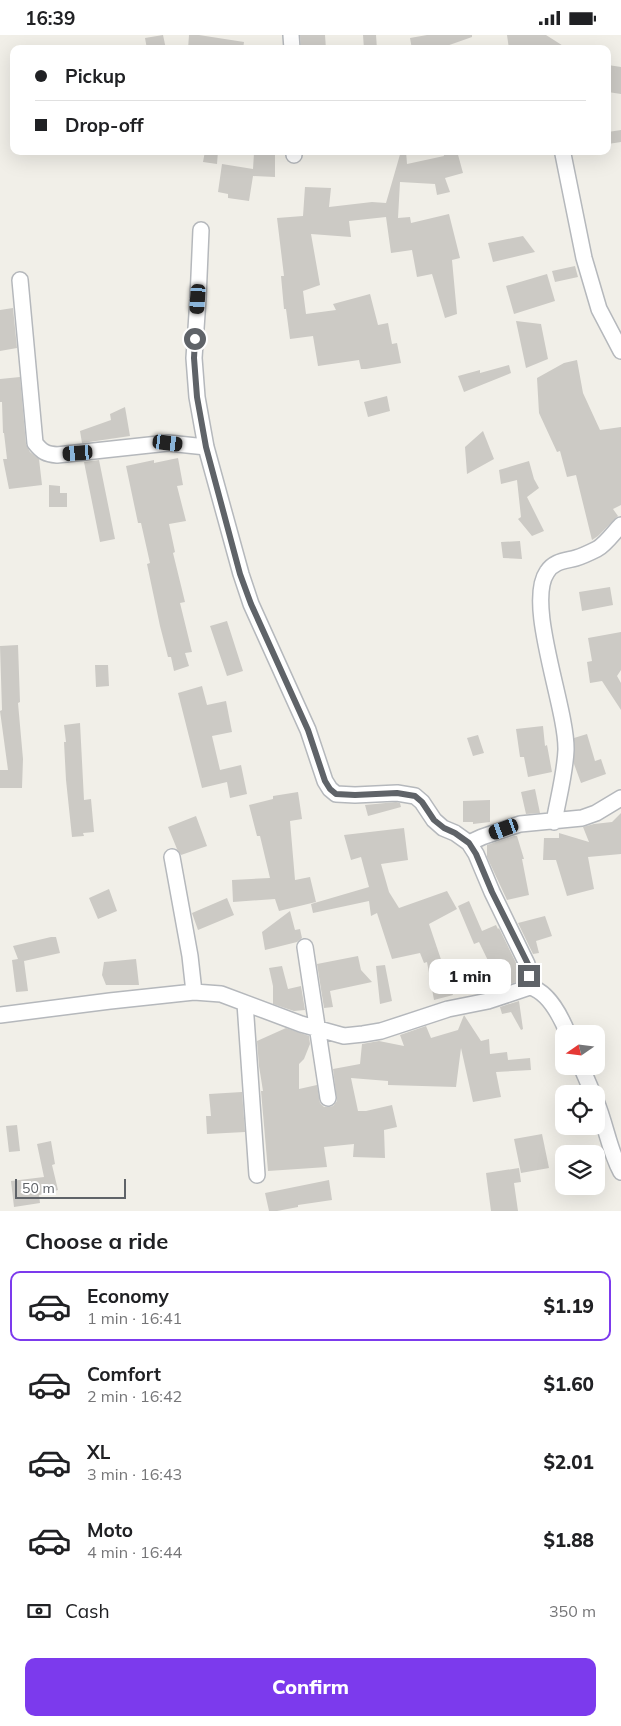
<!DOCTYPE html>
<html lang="en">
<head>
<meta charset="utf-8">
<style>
	body { margin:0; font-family:Mulish,sans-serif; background:#f2f2f2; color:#202124; height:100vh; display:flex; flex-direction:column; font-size:19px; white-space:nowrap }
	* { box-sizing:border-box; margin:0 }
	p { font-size:16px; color:#757577 }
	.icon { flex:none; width:28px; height:28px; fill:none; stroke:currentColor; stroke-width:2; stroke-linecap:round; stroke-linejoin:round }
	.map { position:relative; height:1176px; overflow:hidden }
	.panel { display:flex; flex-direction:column; background:#fff; flex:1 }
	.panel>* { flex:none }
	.banner { position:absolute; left:10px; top:10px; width:601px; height:110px; border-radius:10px; box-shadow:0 5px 20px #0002; display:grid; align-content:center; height:110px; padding:0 25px; background:#fff }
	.needle { width:32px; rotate:256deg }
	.controls { position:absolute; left:555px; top:990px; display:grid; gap:10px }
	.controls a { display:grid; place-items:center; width:50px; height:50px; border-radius:10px; background:#fff; box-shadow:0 5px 20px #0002; font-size:25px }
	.scale { position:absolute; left:15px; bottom:12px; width:111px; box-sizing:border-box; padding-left:5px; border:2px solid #5f6368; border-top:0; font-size:14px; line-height:18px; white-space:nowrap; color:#5f6368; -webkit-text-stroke:4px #fff; paint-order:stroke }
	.end { position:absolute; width:22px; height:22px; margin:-11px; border:6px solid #5f6368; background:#fff; box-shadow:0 0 0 2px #fff }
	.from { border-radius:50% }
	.bubble { position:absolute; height:35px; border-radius:10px; background:#fff; box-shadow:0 5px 20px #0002; font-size:16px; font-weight:800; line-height:35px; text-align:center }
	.car { position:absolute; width:15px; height:30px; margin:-15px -8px; border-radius:6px; box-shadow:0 0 4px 1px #0007; background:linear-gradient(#222 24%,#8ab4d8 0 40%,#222 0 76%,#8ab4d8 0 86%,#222 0) }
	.banner b { display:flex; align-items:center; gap:18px; height:48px; font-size:19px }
	.banner b+b { border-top:1px solid #e0e0e0 }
	.banner i { width:12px; height:12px; background:#202124 }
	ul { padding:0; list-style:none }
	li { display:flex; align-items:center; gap:15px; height:70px; margin:0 10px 8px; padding:0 15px; border:2px solid transparent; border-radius:10px }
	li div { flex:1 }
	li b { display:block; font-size:19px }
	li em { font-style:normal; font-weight:800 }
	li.active { border-color:#7c3aed }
	li>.icon { width:45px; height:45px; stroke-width:1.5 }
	h2 { padding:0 25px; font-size:22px; line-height:60px }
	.pay { display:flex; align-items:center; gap:12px; height:55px; padding:0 25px; font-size:19px }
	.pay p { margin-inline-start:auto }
	.cta { display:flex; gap:10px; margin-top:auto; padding:10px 25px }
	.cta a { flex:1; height:58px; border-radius:10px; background:#7c3aed; color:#fff; font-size:20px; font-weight:800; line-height:58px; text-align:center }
	.status { display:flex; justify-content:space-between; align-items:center; height:35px; padding:0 25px; background:#fff; direction:ltr }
	.status svg { height:14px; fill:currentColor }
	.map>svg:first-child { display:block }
</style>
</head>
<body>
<div class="status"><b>16:39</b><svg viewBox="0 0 49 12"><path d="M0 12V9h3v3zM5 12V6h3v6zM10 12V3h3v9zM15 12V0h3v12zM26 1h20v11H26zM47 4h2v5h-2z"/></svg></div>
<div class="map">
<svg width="621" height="1176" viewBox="0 0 621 1176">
	<rect width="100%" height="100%" fill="#f1efe8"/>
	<path fill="#cccac5" d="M163 0 166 14H147L145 3Z
		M189 0H199L244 7 243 14H188Z
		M300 0H325L326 14H301Z
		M363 0H376L377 14H364Z
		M427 0H472V2L438 14H412L410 3Z
		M507 0H546L568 14H509Z
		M608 30 621 32V59L608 57Z
		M621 95V107L608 109V97Z
		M205 116H218L217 129 203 127Z
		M401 116H406L407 129 444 121 443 116H457L463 138 445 143 450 157 437 160 435 149 400 147 398 183 410 182 411 188 449 179 460 223 452 225 457 279 445 283 432 239 417 242 412 215 391 218 386 182 349 186 351 202 311 199 320 250 303 256 306 279 336 275 333 269 370 259 378 290 388 288 392 309 397 308 401 328 366 334H361L359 325 318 331 313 301 290 304 286 274H284L281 241H284L277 183 303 181 305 152 331 153 329 172 372 167 386 168Z
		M254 118 275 119V142L253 141 249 166 228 163V159L218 157 222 129 253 134Z
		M523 201 535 217 493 227 488 208Z
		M575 231 578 242 555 247 552 236Z
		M547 239 555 266 514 279 506 251Z
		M13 273 17 313 0 316V275Z
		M516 286 541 289 548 324 526 333Z
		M577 325 583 358 600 395 621 392V470L613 474 618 481 598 501 592 505 576 440 567 442 560 416 557 417 539 378 537 343 564 328Z
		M509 330 511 338 464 357 458 341 480 335V338Z
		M20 342 26 409 30 417 39 424 42 450 9 454 3 424H7L4 398H3L2 367H0V344Z
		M387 361 390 376 368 382 364 367Z
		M125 372 130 401 82 408 80 396 111 385 110 379Z
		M483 396 494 424 467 439 465 412Z
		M178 423 183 450 177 451 186 486 169 489 175 517 173 518 185 567 180 568 192 617 185 618 189 631 174 636 171 622H168L160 591 147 529 150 528 141 488H138L126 431 154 425V428Z
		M99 425 115 504 100 507 84 427Z
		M529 426 534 444 539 453 527 462 544 496 532 501 518 484 521 482 517 445 501 449 499 435Z
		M49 450 60 451V458H67V472H49Z
		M520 506 522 524 503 523 501 507Z
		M610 552 613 570 582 576 579 557Z
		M227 586 243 636 227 641 210 591Z
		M621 597V635L617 641 621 648V675L602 646 590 648 587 627 592 626 588 603Z
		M18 610 20 667 18 668 23 724 22 753H0V735H8L0 676 2 675 0 611Z
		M95 630H108L109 651 96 652Z
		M202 651 207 670 226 666 232 697 212 701 220 735 241 730 247 759 230 763 227 747 202 753 178 658Z
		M80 688 84 765 91 764 94 797 83 798 84 801 72 802 66 745 64 707H66L64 690Z
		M543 691 545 711 547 710 552 737 528 742 524 722H520L516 694Z
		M587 699 595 726 601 724 606 739 581 748 574 729V703Z
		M478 700 484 718 473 721 467 703Z
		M535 754 540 778 526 779 521 757Z
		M298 757 302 784 290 786 295 845 310 842 316 867 279 876 275 864 233 867 232 845 270 843 260 801H257L249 770 273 764V761Z
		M490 765V787L473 789V787H463V766Z
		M396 767 400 768 401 772 368 781 365 770Z
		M621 778V819L588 822 594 854 567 861 556 825H543L544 803H559V798L589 807 583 792 594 789 612 787Z
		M196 781 207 811 181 820 177 814 168 792Z
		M404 793 408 825 381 829 389 857 399 873 447 856 457 874 429 889 453 960 434 965 427 927 424 928 420 918 392 924 377 878 371 881 369 866 313 878 311 869 369 852 361 822 351 825 344 800Z
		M514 801H517L524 824H522L529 860 507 865 487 822V810Z
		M109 854 117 876 98 884 89 863Z
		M227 863 234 880 198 895 192 878Z
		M469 866 482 896 496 890 498 894 499 893 518 932 520 946 499 952 493 941 495 940 479 907 474 909 458 871Z
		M290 876 295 895 300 894 302 903 297 907 265 915 262 897Z
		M545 881 552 901 536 906 539 918 533 919 518 888Z
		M51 902H56L60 918 24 926 28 956 16 957 12 925 18 924 13 911Z
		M358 921 361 935 372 947 330 956 333 972 324 973 317 929Z
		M136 924 139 950H106L102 940 104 927Z
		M385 930 392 966 380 969 376 931Z
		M282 931 288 954 301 951 305 975 294 976 273 969V951L269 933Z
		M519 966 523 994 521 995 511 977 502 979 500 972Z
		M464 980 481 1006 489 1004 490 1019 507 1017 508 1025 530 1023 531 1035 496 1037 501 1062 473 1067 461 1013 456 1052 388 1050V1046L351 1043 358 1076H366L392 1070 397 1092 384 1095 385 1123 353 1122 354 1109 324 1112 327 1132 268 1136 261 1056H263L259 1031 257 1006 286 993 309 1001 310 1009 304 1024 299 1029V1054L317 1050 320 1068 324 1072H329L333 1071 337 1066 333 1034 360 1029 362 1009 379 1006 404 1011 400 1000 426 991 431 1003 458 995Z
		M242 1057 245 1097 207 1099 206 1081H211L209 1059Z
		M17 1090 20 1116 9 1117 6 1091Z
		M542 1099 549 1133 521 1138 514 1104Z
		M51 1106 55 1129 52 1130 58 1155 39 1160 40 1168 14 1172 11 1146 44 1142 37 1109Z
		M519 1133 521 1147 514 1148 518 1176H491L486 1138Z
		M329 1145 332 1165 298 1170V1172L277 1176H269L265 1158Z"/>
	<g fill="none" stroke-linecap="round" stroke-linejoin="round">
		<defs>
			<path id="minor" d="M291 0 292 14
				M294 116V120
				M563 119 584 223 599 274 621 316
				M201 195 198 264 194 323 197 362 206 412 241 539 251 569 308 695 325 746 330 754 336 759 355 760 397 758 415 761 422 767 434 785 443 793 455 798 469 808 476 819 492 857 527 929 530 952
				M20 245 35 408C42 417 46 419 57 420L168 408 206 412
				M554 787C558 764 565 739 566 715 567 673 525 569 547 537 554 526 565 526 576 523 583 521 591 517 597 514 606 509 614 497 621 490
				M469 808 482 802 520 789 582 783 596 778 621 763
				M172 822 190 921 194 957
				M305 912 328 1063
				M245 968 257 1140
				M0 980 110 966 194 957 221 959 301 989 344 1001 363 999 381 996 448 974 488 966 530 952C549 957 561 982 568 999
				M581 1031 593 1059
				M596 1066C606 1090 609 1115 621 1137"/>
		</defs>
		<use href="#minor" stroke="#b5b8bc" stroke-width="18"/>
		<use href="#minor" stroke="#fff" stroke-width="15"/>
	</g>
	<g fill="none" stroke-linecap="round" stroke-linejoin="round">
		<path stroke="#5f6368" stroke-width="6" d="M195 304 194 323 197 362 206 412 240 539 251 569 308 695 325 746 330 754 336 759 355 760 397 758 415 761 422 767 434 785 444 793 455 798 469 808 476 819 492 857 528 929 529 941"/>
	</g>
</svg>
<div class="controls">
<a><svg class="needle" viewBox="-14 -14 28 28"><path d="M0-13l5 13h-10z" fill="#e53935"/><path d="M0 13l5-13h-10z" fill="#757577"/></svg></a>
<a><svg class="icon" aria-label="locate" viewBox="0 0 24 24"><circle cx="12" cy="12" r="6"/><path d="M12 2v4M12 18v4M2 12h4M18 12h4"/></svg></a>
<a><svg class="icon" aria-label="layers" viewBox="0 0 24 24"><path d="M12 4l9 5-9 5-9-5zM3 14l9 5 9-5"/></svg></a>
</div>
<div class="scale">50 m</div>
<i class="end from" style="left:195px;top:304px"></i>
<i class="end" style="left:529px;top:941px"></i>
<div class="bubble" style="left:429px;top:924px;width:82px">1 min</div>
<i class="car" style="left:198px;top:264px;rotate:184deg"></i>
<i class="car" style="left:168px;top:408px;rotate:97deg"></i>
<i class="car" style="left:78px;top:418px;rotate:266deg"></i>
<i class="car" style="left:504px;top:794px;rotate:250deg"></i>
<div class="banner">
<b><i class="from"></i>Pickup</b>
<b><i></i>Drop-off</b>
</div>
</div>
<section class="panel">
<h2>Choose a ride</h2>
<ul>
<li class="active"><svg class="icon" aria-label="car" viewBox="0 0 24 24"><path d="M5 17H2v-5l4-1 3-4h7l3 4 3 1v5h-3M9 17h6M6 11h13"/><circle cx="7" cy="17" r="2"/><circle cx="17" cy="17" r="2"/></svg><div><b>Economy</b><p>1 min · 16:41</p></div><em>$1.19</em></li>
<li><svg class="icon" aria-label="car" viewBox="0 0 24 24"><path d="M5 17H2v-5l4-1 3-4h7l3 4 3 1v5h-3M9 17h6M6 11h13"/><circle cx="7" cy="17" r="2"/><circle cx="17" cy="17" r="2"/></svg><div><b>Comfort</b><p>2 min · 16:42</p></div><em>$1.60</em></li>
<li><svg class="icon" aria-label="car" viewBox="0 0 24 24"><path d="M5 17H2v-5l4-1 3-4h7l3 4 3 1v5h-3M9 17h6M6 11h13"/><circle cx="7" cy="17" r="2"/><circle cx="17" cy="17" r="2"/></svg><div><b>XL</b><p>3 min · 16:43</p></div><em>$2.01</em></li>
<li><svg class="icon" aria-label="car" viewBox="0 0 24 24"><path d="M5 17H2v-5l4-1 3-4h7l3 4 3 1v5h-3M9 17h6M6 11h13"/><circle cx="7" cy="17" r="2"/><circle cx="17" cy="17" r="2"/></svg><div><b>Moto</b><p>4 min · 16:44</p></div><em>$1.88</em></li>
</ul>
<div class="pay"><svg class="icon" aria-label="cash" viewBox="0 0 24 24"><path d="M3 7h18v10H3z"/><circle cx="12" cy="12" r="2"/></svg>Cash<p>350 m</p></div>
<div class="cta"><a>Confirm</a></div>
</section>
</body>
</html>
